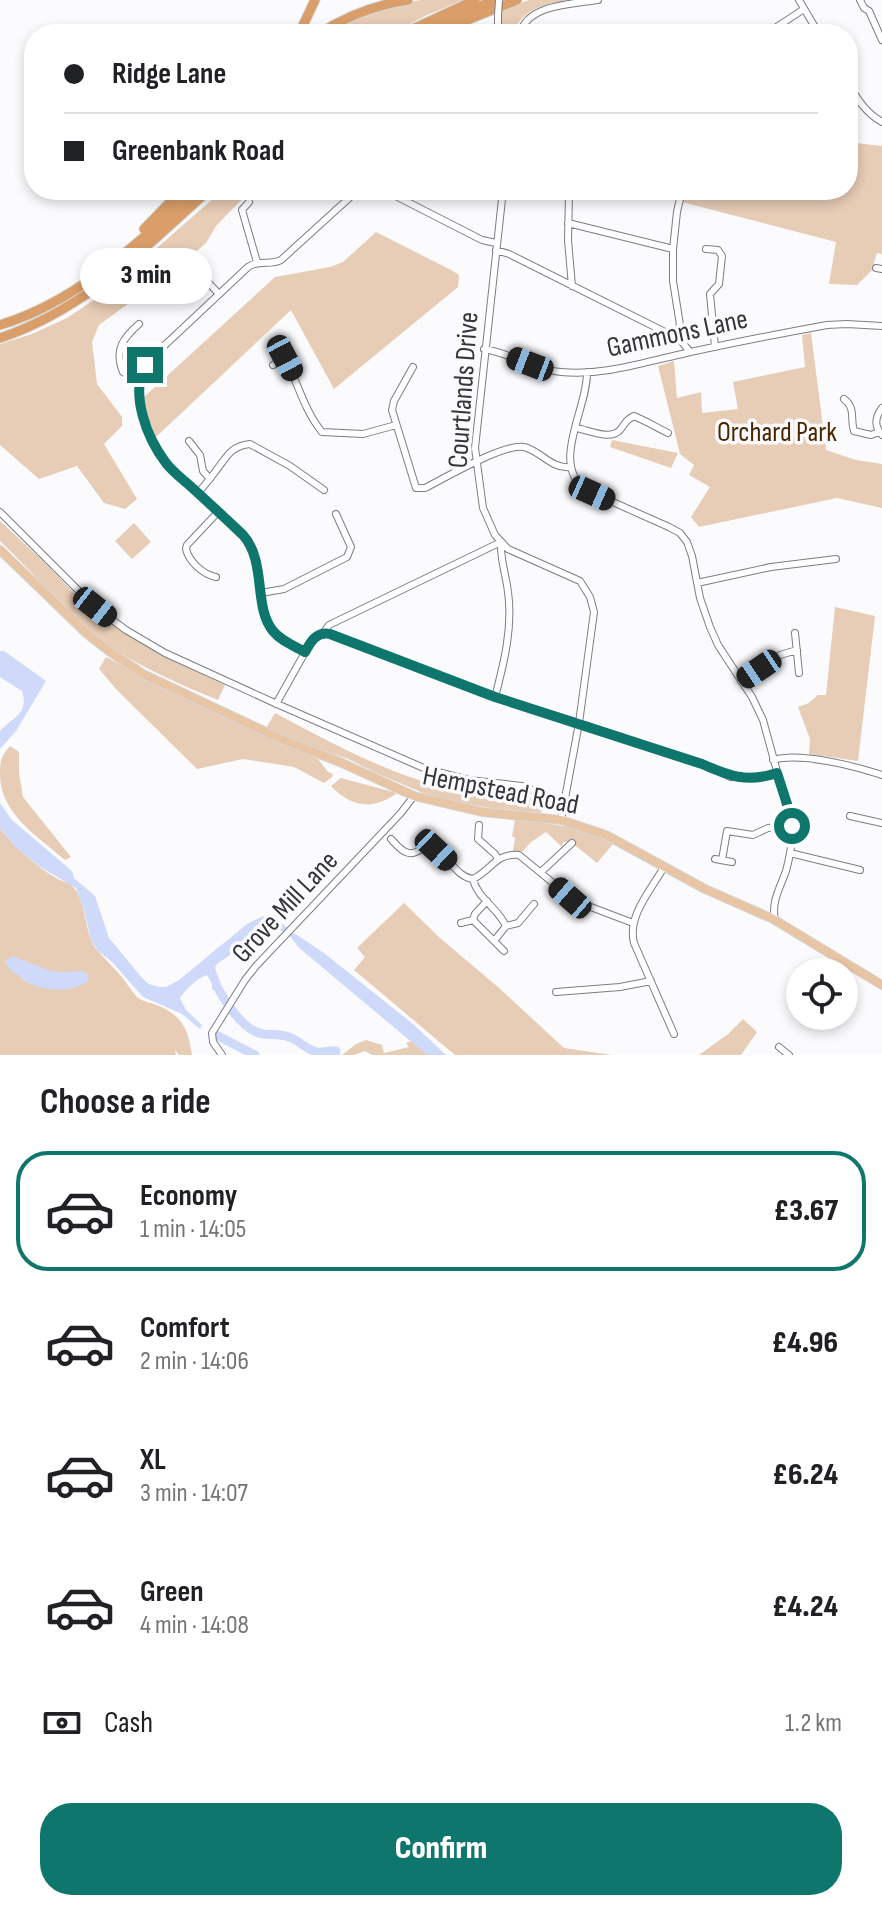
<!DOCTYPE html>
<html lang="en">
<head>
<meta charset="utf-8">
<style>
	body { margin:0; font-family:"Sofia Sans Condensed",sans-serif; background:#f2f2f2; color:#202124; height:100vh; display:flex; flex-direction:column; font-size:30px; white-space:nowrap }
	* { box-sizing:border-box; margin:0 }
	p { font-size:26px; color:#757577 }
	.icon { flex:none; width:44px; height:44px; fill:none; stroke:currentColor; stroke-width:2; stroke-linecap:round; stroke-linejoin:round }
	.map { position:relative; height:1055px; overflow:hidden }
	.drawer { display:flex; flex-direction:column; background:#fff; flex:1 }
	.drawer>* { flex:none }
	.top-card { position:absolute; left:24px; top:24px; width:834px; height:176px; border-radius:32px; box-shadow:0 4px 12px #0003; display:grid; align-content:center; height:176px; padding:0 40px; background:#fff }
	.controls { position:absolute; left:786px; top:958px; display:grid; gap:16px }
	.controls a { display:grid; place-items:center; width:72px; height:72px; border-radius:50%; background:#fff; box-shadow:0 4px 12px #0003; font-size:40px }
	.end { position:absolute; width:36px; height:36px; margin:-18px; border:10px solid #0f766e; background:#fff; box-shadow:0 0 0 4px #fff }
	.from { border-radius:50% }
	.bubble { position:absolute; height:56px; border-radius:28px; background:#fff; box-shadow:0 4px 12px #0003; font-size:26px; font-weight:800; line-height:56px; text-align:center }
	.car { position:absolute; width:24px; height:48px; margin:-24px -12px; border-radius:10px; box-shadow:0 0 6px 2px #0007; background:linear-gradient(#222 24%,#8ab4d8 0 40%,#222 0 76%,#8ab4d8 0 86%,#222 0) }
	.top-card b { display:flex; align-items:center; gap:28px; height:76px; font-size:30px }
	.top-card b+b { border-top:2px solid #e0e0e0 }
	.top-card i { width:20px; height:20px; background:#202124 }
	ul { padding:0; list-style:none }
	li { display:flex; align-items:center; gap:24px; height:120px; margin:0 16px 12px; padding:0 24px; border:4px solid transparent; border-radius:32px }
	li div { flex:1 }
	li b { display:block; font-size:30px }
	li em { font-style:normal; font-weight:800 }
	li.current { border-color:#0f766e }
	li>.icon { width:72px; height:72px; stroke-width:1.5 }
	h2 { padding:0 40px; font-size:36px; line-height:96px }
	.pay { display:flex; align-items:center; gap:20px; height:88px; padding:0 40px; font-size:30px }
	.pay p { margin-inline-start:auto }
	.action { display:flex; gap:16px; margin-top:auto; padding:16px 40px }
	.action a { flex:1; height:92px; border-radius:32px; background:#0f766e; color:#fff; font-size:32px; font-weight:800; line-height:92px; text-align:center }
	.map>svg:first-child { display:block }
</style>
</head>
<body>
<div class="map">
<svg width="882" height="1055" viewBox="0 0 882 1055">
	<rect width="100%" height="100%" fill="#fbfbfe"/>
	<path fill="#e7ccb6" d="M421 0H463L425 16 391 34H321C349 17 389 5 421 0Z
		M529 0H570C549 3 519 9 514 34H502V9Z
		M848 142 882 146V254L877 253 872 270 857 285 829 284 836 242 682 202 685 190H848Z
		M223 190H251L216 226 206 243 176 269 99 325 92 342 97 384 122 417V426L104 444 137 499 125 509 104 503 77 466 39 479 0 445V344L32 334 67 318 110 289Z
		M376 232 453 271 459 275 458 287 334 389 291 310 156 437 147 415 144 397 275 277 330 267 343 262Z
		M811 333 826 450 856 460 882 464V508L837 498 699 527 691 517 710 487 689 475 694 465 680 454 658 366 674 361 677 398 701 392 702 413 738 409 733 382 805 367 802 335Z
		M612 440 678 453 671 468 610 447Z
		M0 521 42 560 89 608 122 631 163 656 225 685 218 700C179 684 141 668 107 644 67 616 36 575 0 541Z
		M134 523 151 542 132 559 115 541Z
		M835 607 875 616 858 761 809 754 810 739 798 707 809 703 818 695H826Z
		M106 657 214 712 318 759 328 772 333 774 332 777 324 783 294 767 243 759 197 769 117 690 99 669Z
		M275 713C332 743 389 775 452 789 466 792 480 797 495 797 512 797 536 790 544 810L540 813 490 808 451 801 428 795 376 773 348 759 312 747 266 728Z
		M10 746 19 752V773L23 797 71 857 65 860C38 837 0 813 0 775 0 761 1 756 10 746Z
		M341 778 397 793C373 811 351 807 331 786Z
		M515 820C551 823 581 827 613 844L597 863 571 842H563L562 847 546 832 531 842 523 851H513L515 838 512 836Z
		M0 828C12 845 50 880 69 883 89 899 82 931 97 950 105 959 114 968 122 977 127 983 132 992 137 997 142 1001 148 1002 154 1004 181 1014 188 1027 192 1055H179L175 1050 176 1055H0Z
		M404 903 440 938 498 987 564 1048 612 1055H455L354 970 365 957 357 948Z
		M743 1019 757 1032 741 1055H699L728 1034Z
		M366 1040 382 1045 384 1053 409 1047 406 1043 414 1040 430 1055H372L365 1051 354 1055H342L356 1044Z"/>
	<path fill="#cfdafb" d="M0 651H4L46 681 16 731 0 749V731C14 716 29 714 22 691L0 677Z
		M0 803 12 820 72 871 74 878 95 896 109 938 143 979 149 984 159 987H166L179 980 247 924 263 916 278 919 288 929 324 953 413 1024 446 1055H427L298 947C289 933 280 926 263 932L217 964 215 968 226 998 223 1002 216 990H212V984L207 975C196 979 186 989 180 998L186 1010 202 1025 200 1029 182 1014 143 997 112 962 98 951 91 940 84 910 76 888 40 867 14 846 0 828Z
		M12 956 51 971 66 972 83 971 88 975 89 979C75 995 39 991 23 980 21 978 20 976 18 975 11 970 9 971 5 962Z"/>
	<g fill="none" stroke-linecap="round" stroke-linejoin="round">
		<path stroke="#cfdafb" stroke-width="9" d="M219 990C228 1006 244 1031 263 1034 272 1035 281 1034 289 1037 299 1040 306 1050 317 1052 323 1053 329 1050 336 1051L335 1055
			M214 1034 255 1055"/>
		<defs>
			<path id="minor" d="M799 0 819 34
				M860 0 864 8 869 11 882 40
				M498 34V15
				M520 34C527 4 573 4 598 0
				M766 34 804 9
				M848 83C857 99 866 113 882 122
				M384 190 482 240 496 243
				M503 190 475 448 483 508 495 535 508 549 580 581 590 597 594 612 579 723 561 820
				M569 194 568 240 572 286
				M249 202 242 210 257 262
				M568 223 673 249
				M706 249 718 250 722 256 719 284 710 294 715 347
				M496 250 509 254 675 337 682 342 690 352
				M876 268 882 269
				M192 290 205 279 219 294
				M139 324C123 338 114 350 123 372L128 375 140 378
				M675 337 680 325 673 281V249L677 212 682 190
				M484 349C511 353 534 370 561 372 603 376 641 363 682 354 730 343 778 334 827 325L847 324 882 326
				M285 358C298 383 304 410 322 432L363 434 396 425
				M273 365 285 358 289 352
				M413 367 394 401 392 410 416 488H425C445 478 504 443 524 447 541 451 551 469 570 467
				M587 372C588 409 548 466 588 491L669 527 680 533 687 542 692 556 700 598 710 627 718 645 752 697 763 720 792 826C793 842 790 856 786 871 780 888 771 902 775 920
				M844 399C856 408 850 419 854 431L871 435 879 432
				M882 408C875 417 874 427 882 435
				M576 428C589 430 610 441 620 430 626 423 625 420 634 416 646 421 656 427 668 433
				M189 441 200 455 203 471 210 479
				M198 493C204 486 210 479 215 472 226 458 230 446 250 444L290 466 324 490
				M0 512 95 607 126 630 165 653 277 704 426 769 469 780 522 786 565 803
				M216 577C204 575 189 562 186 549L187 545 218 512
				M697 583 771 567 836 559
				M261 593 284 589 347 557 351 547 336 514
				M324 632 495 697 579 723 702 764 731 777 754 778 777 773
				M795 633 799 673
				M305 652C295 646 281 641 273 631 255 609 264 566 248 540 230 520 209 503 189 485 182 478 172 472 166 464 147 438 128 388 149 360L248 267C259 259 270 266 281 260L358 190
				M741 681 780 655 797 650
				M276 704 312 640 324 632 329 625 501 542C500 559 506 575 508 592 513 627 504 663 495 697
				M773 760C801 752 854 766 882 775
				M850 816 882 823
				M479 825 478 839 495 854 498 859
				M426 833 429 836V847
				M391 839C395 843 400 850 406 852 416 857 421 845 431 848 448 853 455 877 473 879
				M790 853 860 870
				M715 859 732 862
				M722 860 727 831 753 835 768 828 792 826
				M664 867C651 890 627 916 634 943L674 1034
				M541 872 572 843
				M473 879C492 870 495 853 519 855L575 901 633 923
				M473 879C477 898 498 908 506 926L494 941
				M487 901 475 914 473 920 504 951
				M461 923 473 920
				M506 926 518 923 534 904
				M556 992 620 987 651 981
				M779 1047 789 1055
				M222 1055 213 1042 212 1033 245 980 256 966 400 814 414 796"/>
			<path id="major" d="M0 550 86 633 109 651 143 674 281 739 342 763 414 796 482 812 561 820 606 835 705 889 773 919 882 985"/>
			<path id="highway" d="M299 34 315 0
				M319 34C346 16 376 5 408 0
				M402 34 475 0
				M418 34 472 9 496 0
				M432 34 517 0
				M144 229 182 190
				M0 325C79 301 137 243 197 190
				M0 338C86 309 143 249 209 190"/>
		</defs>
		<use href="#minor" stroke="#7a7d87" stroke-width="8"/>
		<use href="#major" stroke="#d6d7d7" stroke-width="10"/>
		<use href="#highway" stroke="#d6d7d7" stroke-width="11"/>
		<use href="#minor" stroke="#fff" stroke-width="6"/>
		<use href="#major" stroke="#e8c5a5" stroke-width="8"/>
		<use href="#highway" stroke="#d99e69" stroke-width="9"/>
		<defs>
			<path id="minor-bridge" d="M498 15 499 0"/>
		</defs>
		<use href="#minor-bridge" stroke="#7a7d87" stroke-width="8" stroke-linecap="butt"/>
		<use href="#minor-bridge" stroke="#fff" stroke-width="6"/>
	</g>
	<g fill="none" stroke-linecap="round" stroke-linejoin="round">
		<path stroke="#0f766e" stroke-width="10" d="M145 365C130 395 147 438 166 463 172 471 181 478 188 484 207 501 225 518 243 535 267 562 253 607 273 631 281 641 294 646 305 652 311 641 317 631 330 634L495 697 702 764C729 776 747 783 777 773L789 810 792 826"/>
	</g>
	<g text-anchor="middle" stroke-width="7" stroke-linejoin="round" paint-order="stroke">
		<g font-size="28" fill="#333539" stroke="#fbfbfe">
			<text transform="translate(677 332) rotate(-12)" y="10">Gammons Lane</text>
			<text transform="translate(462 390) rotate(-86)" y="10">Courtlands Drive</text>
			<text transform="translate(501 789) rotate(11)" y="10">Hempstead Road</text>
			<text transform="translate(284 906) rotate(-47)" y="10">Grove Mill Lane</text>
		</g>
		<g font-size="28" fill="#492600" stroke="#fbfbfe">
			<text x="777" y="441">Orchard Park</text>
		</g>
	</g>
</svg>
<div class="controls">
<a><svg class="icon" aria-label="locate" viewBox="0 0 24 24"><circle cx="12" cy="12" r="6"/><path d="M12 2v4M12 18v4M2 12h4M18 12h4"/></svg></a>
</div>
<i class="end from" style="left:792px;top:826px"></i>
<i class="end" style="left:145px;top:365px"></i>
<div class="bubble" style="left:80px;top:248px;width:132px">3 min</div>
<i class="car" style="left:285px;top:358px;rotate:152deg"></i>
<i class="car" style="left:530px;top:364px;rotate:291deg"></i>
<i class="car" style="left:592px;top:493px;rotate:114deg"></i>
<i class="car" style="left:95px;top:607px;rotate:128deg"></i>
<i class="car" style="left:759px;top:669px;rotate:236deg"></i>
<i class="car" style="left:436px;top:850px;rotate:133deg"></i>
<i class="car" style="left:570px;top:898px;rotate:311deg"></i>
<div class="top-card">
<b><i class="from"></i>Ridge Lane</b>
<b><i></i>Greenbank Road</b>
</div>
</div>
<section class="drawer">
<h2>Choose a ride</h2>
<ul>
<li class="current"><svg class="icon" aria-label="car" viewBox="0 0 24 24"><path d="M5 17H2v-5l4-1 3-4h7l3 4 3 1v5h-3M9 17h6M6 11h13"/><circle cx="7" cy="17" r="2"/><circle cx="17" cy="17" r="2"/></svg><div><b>Economy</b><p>1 min · 14:05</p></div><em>£3.67</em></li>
<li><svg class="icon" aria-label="car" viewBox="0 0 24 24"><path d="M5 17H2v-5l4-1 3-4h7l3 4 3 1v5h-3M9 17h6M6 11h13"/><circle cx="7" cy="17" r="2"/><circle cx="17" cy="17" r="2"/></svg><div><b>Comfort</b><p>2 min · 14:06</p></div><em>£4.96</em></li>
<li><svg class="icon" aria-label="car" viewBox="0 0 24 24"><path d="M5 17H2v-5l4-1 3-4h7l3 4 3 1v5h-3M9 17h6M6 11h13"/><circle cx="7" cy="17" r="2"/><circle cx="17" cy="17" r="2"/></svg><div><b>XL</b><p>3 min · 14:07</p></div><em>£6.24</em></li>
<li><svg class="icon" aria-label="car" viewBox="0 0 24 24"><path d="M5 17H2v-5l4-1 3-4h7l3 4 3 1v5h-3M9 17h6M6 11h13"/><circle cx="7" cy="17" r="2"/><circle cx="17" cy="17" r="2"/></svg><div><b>Green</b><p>4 min · 14:08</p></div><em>£4.24</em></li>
</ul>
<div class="pay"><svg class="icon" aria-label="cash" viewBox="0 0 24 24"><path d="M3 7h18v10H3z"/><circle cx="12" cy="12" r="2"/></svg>Cash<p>1.2 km</p></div>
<div class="action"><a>Confirm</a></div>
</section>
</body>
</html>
